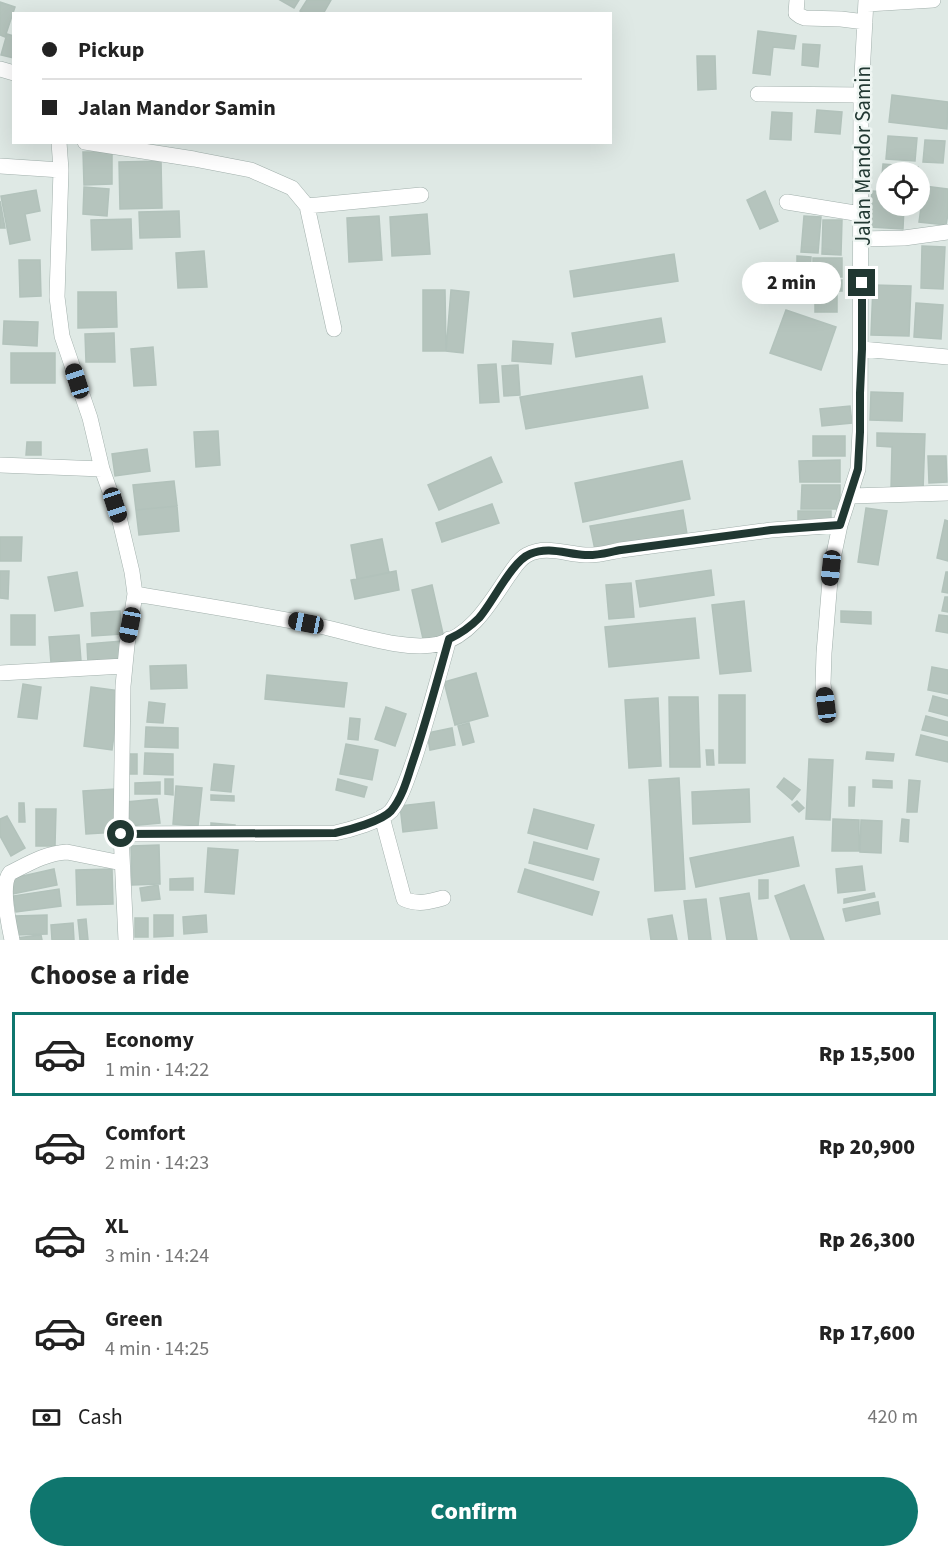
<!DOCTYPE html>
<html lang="en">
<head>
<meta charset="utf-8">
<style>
	body { margin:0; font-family:"Source Sans 3",sans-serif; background:#f2f2f2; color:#222; height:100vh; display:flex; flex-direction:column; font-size:22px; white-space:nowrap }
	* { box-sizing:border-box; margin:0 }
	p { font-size:20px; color:#767676 }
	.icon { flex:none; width:33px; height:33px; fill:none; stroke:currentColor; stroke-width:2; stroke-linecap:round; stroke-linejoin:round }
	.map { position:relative; height:940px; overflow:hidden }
	.sheet { display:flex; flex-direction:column; background:#fff; flex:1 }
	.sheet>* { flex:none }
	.hud { position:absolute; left:12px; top:12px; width:600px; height:132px; border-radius:0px; box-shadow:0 6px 24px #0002; display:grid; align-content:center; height:132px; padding:0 30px; background:#fff }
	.buttons { position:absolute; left:876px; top:162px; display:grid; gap:12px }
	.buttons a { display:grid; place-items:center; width:54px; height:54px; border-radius:50%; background:#fff; box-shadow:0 6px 24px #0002; font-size:30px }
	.end { position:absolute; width:27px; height:27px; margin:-14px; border:8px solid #213832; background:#fff; box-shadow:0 0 0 3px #fff }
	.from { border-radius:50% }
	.bubble { position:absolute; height:42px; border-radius:21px; background:#fff; box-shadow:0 6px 24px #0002; font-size:20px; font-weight:800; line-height:42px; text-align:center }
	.car { position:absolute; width:18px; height:36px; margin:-18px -9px; border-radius:8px; box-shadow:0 0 4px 2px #0007; background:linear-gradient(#222 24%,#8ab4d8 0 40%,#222 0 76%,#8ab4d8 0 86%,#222 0) }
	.hud b { display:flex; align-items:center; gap:21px; height:57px; font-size:22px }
	.hud b+b { border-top:2px solid #e0e0e0 }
	.hud i { width:15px; height:15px; background:#222 }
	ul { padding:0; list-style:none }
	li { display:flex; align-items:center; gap:18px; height:84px; margin:0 12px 9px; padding:0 18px; border:3px solid transparent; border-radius:0px }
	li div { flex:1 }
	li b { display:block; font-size:22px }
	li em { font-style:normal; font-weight:800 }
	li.on { border-color:#0f766e }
	li>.icon { width:54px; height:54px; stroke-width:1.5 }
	h2 { padding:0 30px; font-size:27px; line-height:72px }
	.pay { display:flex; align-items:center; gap:15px; height:66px; padding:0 30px; font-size:22px }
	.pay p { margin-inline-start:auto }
	.primary-button { display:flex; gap:12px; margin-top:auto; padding:12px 30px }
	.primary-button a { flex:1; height:69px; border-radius:36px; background:#0f766e; color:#fff; font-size:24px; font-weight:800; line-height:69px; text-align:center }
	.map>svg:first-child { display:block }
</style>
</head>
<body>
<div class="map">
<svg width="948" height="940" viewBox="0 0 948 940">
	<rect width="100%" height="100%" fill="#dfe9e5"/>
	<path fill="#b5c4bd" stroke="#b2c2bb" stroke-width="1.5" d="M280 0H299L294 8Z
		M307 0H331L323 14H305L300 11Z
		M0 2 15 7 5 37 0 35Z
		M758 31 796 36 794 49 773 47 770 75 753 73Z
		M7 34 14 36V58L1 55Z
		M803 44 820 45 818 67 802 65Z
		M697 56H715L716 89 698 90Z
		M892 95 948 102 947 129 889 122Z
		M817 110 842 112 840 134 815 132Z
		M772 112 792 113 791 140 770 139Z
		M888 136 917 138 915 161 886 159Z
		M925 140 945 141 943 163 923 162Z
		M83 152H112V184L84 185Z
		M161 161 162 208 120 209 119 162Z
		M883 164 918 167V172H886V186H881Z
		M924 186 948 189V214L946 225 919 222Z
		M84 187 109 189 107 216 83 214Z
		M36 190 40 211 25 214 30 240 10 244 1 196Z
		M765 191 778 221 760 229 747 200Z
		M872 191 886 192V206H904L903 229 870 227Z
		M0 201 5 228H0Z
		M179 211 180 237 140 238 139 212Z
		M427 214 430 254 392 256 390 217Z
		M379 216 382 260 349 262 347 218Z
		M804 216 821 217 818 253 801 252Z
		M131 219 132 249 92 250 91 220Z
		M823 220H842L841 255 822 254Z
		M922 246 945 247 943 289 921 288Z
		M204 251 207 287 178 288 176 253Z
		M674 254 678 281 574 297 570 271Z
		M797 256 811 257 810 277 797 276Z
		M813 258H842V277H813Z
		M19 260H40L41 296 20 297Z
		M812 280H842V291H812Z
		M873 285 911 286 909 336 871 335Z
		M423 290H445L446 351H423Z
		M451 290 469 292 463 353 446 351Z
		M78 292H116L117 327 78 328Z
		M815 292H837V312H815Z
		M916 303 943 305 941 339 914 337Z
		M786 310 836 327 821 370 770 353Z
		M661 318 665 342 576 357 572 333Z
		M4 321 38 322 37 346 3 344Z
		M114 333 115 362H86L85 334Z
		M513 341 553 344 551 364 512 361Z
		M153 347 156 385 134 386 131 349Z
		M11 353H55V383H11Z
		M496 364 499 402 480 403 478 365Z
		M518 365 520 395 504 396 502 366Z
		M642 376 648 408 526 429 520 397Z
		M871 392 903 393 902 421 870 420Z
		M850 406 852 423 822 426 820 409Z
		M218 431 220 465 196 467 194 432Z
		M877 433 925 434 923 491 891 490 892 447 877 446Z
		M813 436H845V456H813Z
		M27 442H41V455H26Z
		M147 449 150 471 115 476 112 454Z
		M928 456H946L947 482 929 483Z
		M491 457 502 482 439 510 428 485Z
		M840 460V482H800L799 461Z
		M682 461 690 499 583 522 575 483Z
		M174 481 177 506 136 510 133 485Z
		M802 485H840V509H801Z
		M492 504 499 523 442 542 436 523Z
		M177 506 179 531 139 535 136 510Z
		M866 508 887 511 878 565 858 562Z
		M683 510 687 534 595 550 590 526Z
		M798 511H831V523H798Z
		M945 520 948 521V561L937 558Z
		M0 537H22L21 561H0Z
		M382 539 389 573 357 579 351 545Z
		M711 570 714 595 640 607 636 581Z
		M0 571H9L8 599 0 598Z
		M396 571 399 590 355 599 351 580Z
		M77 572 83 606 55 611 48 577Z
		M946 572H948V593L942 592Z
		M631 583 634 617 609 619 606 585Z
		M432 585 444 638 424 643 412 590Z
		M945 597H948V612L942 611Z
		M744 601 751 671 720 674 712 605Z
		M120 611 122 634 92 636 91 613Z
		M841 611 871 612V624L841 622Z
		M11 615H35V645H11Z
		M939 615 948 616V633L936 631Z
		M695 618 699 658 609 667 605 627Z
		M79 635 81 661 51 663 49 637Z
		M122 641 124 661 88 664 87 644Z
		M186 665 187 688 151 689 150 666Z
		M932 667 948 670V694L928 690Z
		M476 673 488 716 455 725 444 682Z
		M267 675 347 683 344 707 265 699Z
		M23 684 41 687 37 719 18 717Z
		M91 687 120 691 112 750 84 746Z
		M719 695H745V763H719Z
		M933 696 948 700V716L929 711Z
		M669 697H698L700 767H670Z
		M658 698 661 766 629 768 625 700Z
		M149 702 165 704 163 723 147 722Z
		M386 707 406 714 395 746 375 739Z
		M926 716 948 722V736L922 730Z
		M350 718 360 719 358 740 348 739Z
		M469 723 474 742 463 745 458 726Z
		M146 727 178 728V748L145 747Z
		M452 728 455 745 430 750 427 733Z
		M921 735 948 742V762L916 755Z
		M346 744 378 750 372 780 340 774Z
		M706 750H713L714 765H707Z
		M867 752 894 754 893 761 866 759Z
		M145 753 173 754V775L144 774Z
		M127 754H137V774H127Z
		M809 759 833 760 830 820 806 819Z
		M214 764 234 766 231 792 211 790Z
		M679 778 685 889 655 891 649 780Z
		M784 778 800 790 792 800 777 787Z
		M165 779H173V795L165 794Z
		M338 779 367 787 364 797 336 790Z
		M873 780 892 781V788L873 787Z
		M909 780 920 781 917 812H907Z
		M160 782V794H135V783Z
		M176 786 202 788 198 826 173 824Z
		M849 787H855L854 806H849Z
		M115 789 118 832 86 834 83 791Z
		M749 789 750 822 693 824 692 792Z
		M211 795 234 796V801L211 800Z
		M157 799 160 823 129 826 126 802Z
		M797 801 804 808 799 812 792 805Z
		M434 802 437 828 403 832 400 806Z
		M19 803H24L25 822H19Z
		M36 809H56L55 846H36Z
		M534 809 594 825 587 849 528 833Z
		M7 816 25 848 11 856 0 836V819Z
		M833 819 859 820V851H832Z
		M902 819 909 820 908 842 900 841Z
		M861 820 882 821 881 853 860 852Z
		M211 823 235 825V829L211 828Z
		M793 837 799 866 696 887 690 858Z
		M534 842 599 859 593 880 529 863Z
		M159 845 160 884 132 885 131 846Z
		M208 848 238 850 234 894 205 892Z
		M862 866 865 890 838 893 836 869Z
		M54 869 57 885 12 894 9 879Z
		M112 869 113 904 77 905 76 870Z
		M525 869 599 892 592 915 518 892Z
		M193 878V890H170V879Z
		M759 880H768V898L759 899Z
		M158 885 160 899 142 901 140 888Z
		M804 885 824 940H791L775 896Z
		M59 889 61 906 16 912 13 896Z
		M749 893 757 940H727L720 898Z
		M874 893 875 897 844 903V899Z
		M706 899 711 940H689L684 901Z
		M878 902 880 914 846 921 843 909Z
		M47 915V934L15 935V916Z
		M154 915H173V936L154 937Z
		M206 915 207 932 184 934 183 917Z
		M672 915 677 940H651L648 919Z
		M135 918H148V937H135Z
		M86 919 88 940H80L78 920Z
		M73 923 74 940H52L51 925Z
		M41 935 42 940H16V938Z"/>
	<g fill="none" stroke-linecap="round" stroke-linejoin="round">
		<defs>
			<path id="minor" d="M797 0 796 13 800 16 805 18 841 19 865 22
				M867 4 933 0
				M0 69 14 73
				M758 94 861 95
				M59 142 61 170 57 297 62 336 90 418 102 469 119 517 132 572 135 594 127 645 123 686 121 834 126 940
				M85 142 194 159 251 170 292 188 307 206 334 329
				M0 166 61 170
				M787 202 861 214
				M307 206 421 195
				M862 239 904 238 948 232
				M862 349 948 357
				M0 465 102 469
				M851 496 948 493
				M135 594C196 604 258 614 319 626 354 633 404 652 439 644 473 635 491 601 509 575 514 568 519 559 527 555 545 545 566 554 585 555 597 556 610 552 621 550L771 530 840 525
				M0 673 124 666
				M826 705 823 684 824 653 831 568 840 525 858 469 860 432 861 95 866 0
				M382 817 404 899C418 905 429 902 443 898
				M121 834 335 833C349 830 382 821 391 811 402 797 408 776 414 760 427 720 438 679 449 639
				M12 940C9 925 0 885 10 873 28 864 46 853 67 852L122 863"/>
		</defs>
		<use href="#minor" stroke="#a2b0ac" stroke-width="16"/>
		<use href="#minor" stroke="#fff" stroke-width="15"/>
	</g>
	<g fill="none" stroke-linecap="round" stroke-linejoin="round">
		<path stroke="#213832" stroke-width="8" d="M121 834 335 833C349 830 382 821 391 811 402 798 407 780 412 764 426 723 437 681 449 639 460 634 470 627 479 618 493 602 512 561 530 554 549 546 566 554 585 555 597 556 609 552 621 550L771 530 840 525 858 469 860 432V393L862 349V283"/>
	</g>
	<g text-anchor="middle" stroke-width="5" stroke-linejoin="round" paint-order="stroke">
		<g font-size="21" fill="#213832" stroke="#eff6f3">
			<text transform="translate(863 156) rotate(-90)" y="7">Jalan Mandor Samin</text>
		</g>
	</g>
</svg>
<div class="buttons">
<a><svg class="icon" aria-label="locate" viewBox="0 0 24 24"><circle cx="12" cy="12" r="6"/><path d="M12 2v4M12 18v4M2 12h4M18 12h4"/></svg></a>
</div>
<i class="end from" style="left:121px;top:834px"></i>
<i class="end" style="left:862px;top:283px"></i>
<div class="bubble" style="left:742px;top:262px;width:99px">2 min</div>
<i class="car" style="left:77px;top:381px;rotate:342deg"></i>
<i class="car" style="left:115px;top:505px;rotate:162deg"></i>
<i class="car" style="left:831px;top:568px;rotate:186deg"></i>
<i class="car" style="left:306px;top:623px;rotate:281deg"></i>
<i class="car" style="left:130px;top:625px;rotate:191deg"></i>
<i class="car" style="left:826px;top:705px;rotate:353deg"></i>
<div class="hud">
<b><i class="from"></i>Pickup</b>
<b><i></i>Jalan Mandor Samin</b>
</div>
</div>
<section class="sheet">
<h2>Choose a ride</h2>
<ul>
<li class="on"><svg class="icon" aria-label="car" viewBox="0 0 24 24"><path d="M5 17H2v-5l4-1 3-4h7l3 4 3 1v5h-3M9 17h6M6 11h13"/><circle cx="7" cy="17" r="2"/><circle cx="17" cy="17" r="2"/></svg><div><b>Economy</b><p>1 min · 14:22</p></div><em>Rp 15,500</em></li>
<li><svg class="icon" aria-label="car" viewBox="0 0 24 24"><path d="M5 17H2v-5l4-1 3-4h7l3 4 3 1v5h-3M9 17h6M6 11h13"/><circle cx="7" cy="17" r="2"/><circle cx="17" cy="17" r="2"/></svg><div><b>Comfort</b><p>2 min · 14:23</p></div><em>Rp 20,900</em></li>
<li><svg class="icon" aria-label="car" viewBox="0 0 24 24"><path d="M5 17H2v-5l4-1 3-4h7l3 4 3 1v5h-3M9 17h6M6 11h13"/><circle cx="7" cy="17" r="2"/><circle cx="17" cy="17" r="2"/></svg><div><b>XL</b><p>3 min · 14:24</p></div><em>Rp 26,300</em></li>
<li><svg class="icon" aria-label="car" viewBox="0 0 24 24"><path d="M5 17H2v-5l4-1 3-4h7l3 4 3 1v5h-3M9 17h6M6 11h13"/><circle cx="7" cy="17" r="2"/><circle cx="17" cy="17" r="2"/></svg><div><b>Green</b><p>4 min · 14:25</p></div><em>Rp 17,600</em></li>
</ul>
<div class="pay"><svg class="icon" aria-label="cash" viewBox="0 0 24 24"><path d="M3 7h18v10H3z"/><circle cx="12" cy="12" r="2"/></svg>Cash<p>420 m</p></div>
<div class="primary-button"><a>Confirm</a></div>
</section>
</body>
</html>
